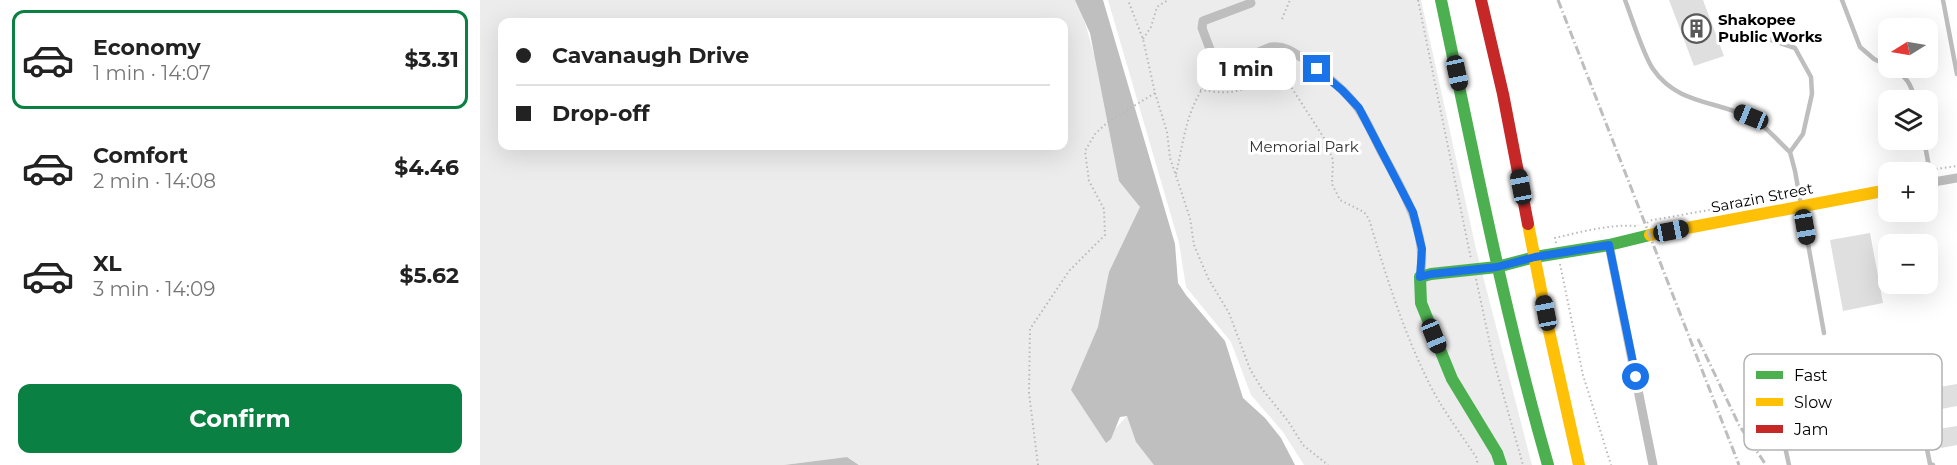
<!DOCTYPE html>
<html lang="en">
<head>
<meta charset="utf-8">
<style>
	body { margin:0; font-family:Montserrat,sans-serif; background:#f2f2f2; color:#222; height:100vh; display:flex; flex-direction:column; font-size:22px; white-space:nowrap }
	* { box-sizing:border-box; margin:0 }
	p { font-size:20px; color:#767676 }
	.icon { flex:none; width:33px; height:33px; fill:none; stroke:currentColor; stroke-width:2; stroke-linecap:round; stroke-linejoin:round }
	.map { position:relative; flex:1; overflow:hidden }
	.sheet { display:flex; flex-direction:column; background:#fff; width:480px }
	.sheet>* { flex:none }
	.top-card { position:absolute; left:18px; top:18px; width:570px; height:132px; border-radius:12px; box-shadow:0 6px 24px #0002; display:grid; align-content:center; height:132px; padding:0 18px; background:#fff }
	.needle { width:39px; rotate:259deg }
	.tools { position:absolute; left:1398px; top:18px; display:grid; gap:12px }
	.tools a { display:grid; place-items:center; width:60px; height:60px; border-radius:12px; background:#fff; box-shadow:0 6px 24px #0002; font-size:30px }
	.end { position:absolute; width:27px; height:27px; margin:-14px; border:8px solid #1a73e8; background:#fff; box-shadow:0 0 0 3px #fff }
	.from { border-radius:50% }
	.bubble { position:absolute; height:42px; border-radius:12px; background:#fff; box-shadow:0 6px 24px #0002; font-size:20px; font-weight:700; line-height:42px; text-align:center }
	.car { position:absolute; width:18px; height:36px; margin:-18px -9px; border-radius:8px; box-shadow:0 0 4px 2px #0007; background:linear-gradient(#222 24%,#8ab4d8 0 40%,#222 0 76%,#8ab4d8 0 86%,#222 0) }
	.top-card b { display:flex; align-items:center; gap:21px; height:57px; font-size:22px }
	.top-card b+b { border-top:2px solid #e0e0e0 }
	.top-card i { width:15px; height:15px; background:#222 }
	ul { padding:10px 0 0; list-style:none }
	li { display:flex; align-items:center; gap:18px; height:99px; margin:0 12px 9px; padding:0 6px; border:3px solid transparent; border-radius:12px }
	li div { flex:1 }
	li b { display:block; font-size:22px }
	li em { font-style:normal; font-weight:700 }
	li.selected { border-color:#0b8043 }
	li>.icon { width:54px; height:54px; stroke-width:1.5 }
	.primary-button { display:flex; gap:12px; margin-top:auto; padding:12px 18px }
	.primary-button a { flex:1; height:69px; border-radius:12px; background:#0b8043; color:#fff; font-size:24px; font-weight:700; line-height:69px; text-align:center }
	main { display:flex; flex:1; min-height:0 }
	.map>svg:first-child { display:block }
</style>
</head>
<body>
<main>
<section class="sheet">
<ul>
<li class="selected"><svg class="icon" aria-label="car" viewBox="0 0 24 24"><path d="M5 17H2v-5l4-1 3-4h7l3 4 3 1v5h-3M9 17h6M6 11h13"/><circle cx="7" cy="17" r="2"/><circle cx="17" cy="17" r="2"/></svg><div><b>Economy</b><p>1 min · 14:07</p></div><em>$3.31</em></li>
<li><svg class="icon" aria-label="car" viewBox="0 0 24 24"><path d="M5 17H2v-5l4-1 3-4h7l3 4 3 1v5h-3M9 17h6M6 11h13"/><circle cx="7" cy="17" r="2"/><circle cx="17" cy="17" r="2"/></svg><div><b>Comfort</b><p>2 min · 14:08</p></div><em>$4.46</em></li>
<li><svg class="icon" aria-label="car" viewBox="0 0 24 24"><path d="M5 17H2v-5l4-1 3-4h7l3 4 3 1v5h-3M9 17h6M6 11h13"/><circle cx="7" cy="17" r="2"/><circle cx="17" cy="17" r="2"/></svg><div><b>XL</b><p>3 min · 14:09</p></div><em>$5.62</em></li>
</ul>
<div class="primary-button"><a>Confirm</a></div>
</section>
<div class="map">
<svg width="1477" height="465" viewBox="0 0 1477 465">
	<rect width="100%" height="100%" fill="#fff"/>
	<path fill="#ececec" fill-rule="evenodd" d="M0 0H598L660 207 622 313 631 433 647 416 687 465H380L367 457 304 465H0ZM22 22H584V146H22Z
		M628 0H941L996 249 1052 465H824L803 432 771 395 751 342 706 287 699 243Z"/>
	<path fill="#bfbfbf" d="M595 0H623L695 244 698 283 706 295 745 341 763 398 785 418 801 438 815 465H674L656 442 647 416 640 417 631 439 626 443 591 390 618 327 629 272 660 207 639 181 610 33Z
		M367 457 379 465H304Z"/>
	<path fill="#dfdfdf" d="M1189 0H1223L1244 56 1214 66Z
		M1390 233 1403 303 1363 311 1350 240Z
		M1477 384V406L1451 411 1447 389Z
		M1477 426V445L1461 448 1458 429Z"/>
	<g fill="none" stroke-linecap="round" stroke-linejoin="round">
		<path stroke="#b9b9b9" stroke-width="2" stroke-dasharray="1.5 3" stroke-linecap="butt" d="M938 0 991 259
			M802 19 810 0
			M663 39 671 27 677 7 688 0
			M791 72 806 79 844 138 853 160 852 184 860 200 884 212 889 219C906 276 924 334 951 387 964 412 981 434 996 457L998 465
			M720 90C729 91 740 93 749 92 771 91 790 72 804 56
			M675 93 687 132 690 158 710 218 714 245 728 278 749 313 770 369 782 389 808 421 823 445 848 465
			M1456 169 1477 166
			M696 174C705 135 706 107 733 74
			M1167 223 1172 220 1311 196
			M1076 243 1075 238C1100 232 1130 224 1156 226
			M1080 264 1103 375 1131 465
			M996 279 1013 358 1043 465
			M558 465 549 393 550 329 589 271 625 235 624 209 609 181 605 151 615 134 628 122 675 93 663 39 648 0"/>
		<path stroke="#bebebe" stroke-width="4.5" d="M1145 0C1152 18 1163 54 1173 69 1196 103 1234 101 1267 116 1283 123 1297 140 1310 152
			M1362 0 1380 47 1394 59 1408 66
			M1463 0 1477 74
			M1264 38H1285L1315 48 1331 77 1332 94 1323 134 1310 152 1315 171 1344 333
			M1411 68C1426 76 1431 83 1435 100
			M1444 140 1452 183
			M1309 465 1302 433 1436 395 1450 464 1453 465"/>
		<path stroke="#bebebe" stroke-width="9" d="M771 3 723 21 722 28 736 65 742 67 791 47C806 45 816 54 828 62 846 75 865 90 878 108 887 121 893 135 900 149 921 188 949 231 940 277
			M1448 183 1477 178
			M1129 245 1173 465"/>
		<path stroke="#4caf50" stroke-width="12" d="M961 0C994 156 1024 312 1068 465
			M1021 465 1017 453 972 379 941 303 940 277 951 274 1017 267 1055 257 1129 245 1170 235"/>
		<path stroke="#ffc107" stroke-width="12" d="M1048 224 1069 331 1099 465
			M1170 235 1408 190"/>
		<path stroke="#c62828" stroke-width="12" d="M1001 0 1023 94 1048 224"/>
		<path stroke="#bebebe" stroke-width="3" stroke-dasharray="9 3 1.5 3" stroke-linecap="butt" d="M1078 0 1259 465
			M1218 339 1259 425 1286 465"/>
	</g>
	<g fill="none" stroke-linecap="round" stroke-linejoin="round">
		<path stroke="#1a73e8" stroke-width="8" d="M837 69 862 90 879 108 933 212 942 249 940 277 951 274 1017 267 1055 257 1129 245 1156 377"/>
	</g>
	<defs>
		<symbol id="building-ring" viewBox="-11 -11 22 22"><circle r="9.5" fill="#fff" stroke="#595959" stroke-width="1.5"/><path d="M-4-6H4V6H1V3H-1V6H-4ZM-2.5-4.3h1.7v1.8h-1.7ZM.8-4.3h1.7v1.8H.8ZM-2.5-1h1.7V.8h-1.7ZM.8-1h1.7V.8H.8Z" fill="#595959"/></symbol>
	</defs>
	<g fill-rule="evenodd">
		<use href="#building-ring" x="1200" y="12" width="33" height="33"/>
	</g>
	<g text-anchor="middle" stroke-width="6" stroke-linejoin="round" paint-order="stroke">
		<g font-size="15" font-weight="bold" fill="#000" stroke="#fff" text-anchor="start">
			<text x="1238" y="25">Shakopee<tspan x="1238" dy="17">Public Works</tspan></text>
		</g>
		<g font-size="15" fill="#333" stroke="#fff">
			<text x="824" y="152">Memorial Park</text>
		</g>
		<g font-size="15" fill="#000" stroke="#fff">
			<text transform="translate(1282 198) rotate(-11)" y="5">Sarazin Street</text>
		</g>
	</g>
	<rect x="1264" y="354" width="198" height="96" rx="9" fill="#fff" stroke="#b2b2b2" stroke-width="1.5"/>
	<rect x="1276" y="371" width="27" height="8" fill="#4caf50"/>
	<rect x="1276" y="398" width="27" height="8" fill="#ffc107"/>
	<rect x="1276" y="425" width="27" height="8" fill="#c62828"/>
	<g font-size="16" fill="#000">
		<text x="1314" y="381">Fast</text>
		<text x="1314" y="408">Slow</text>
		<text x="1314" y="435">Jam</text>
	</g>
</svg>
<div class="tools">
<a><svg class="needle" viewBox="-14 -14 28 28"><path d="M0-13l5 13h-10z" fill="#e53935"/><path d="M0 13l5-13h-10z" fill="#767676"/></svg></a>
<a><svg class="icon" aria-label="layers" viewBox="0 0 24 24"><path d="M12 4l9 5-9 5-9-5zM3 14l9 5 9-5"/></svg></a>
<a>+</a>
<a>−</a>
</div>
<i class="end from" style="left:1156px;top:377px"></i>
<i class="end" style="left:837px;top:69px"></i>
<div class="bubble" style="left:717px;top:48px;width:99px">1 min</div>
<i class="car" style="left:977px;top:73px;rotate:168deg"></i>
<i class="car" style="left:1271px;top:117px;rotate:292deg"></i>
<i class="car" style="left:1041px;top:187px;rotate:349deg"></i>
<i class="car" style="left:1325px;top:227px;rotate:170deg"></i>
<i class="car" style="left:1191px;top:231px;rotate:79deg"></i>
<i class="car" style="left:1066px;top:313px;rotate:349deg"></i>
<i class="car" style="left:954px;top:336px;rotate:158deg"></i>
<div class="top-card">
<b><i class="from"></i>Cavanaugh Drive</b>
<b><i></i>Drop-off</b>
</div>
</div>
</main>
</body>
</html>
